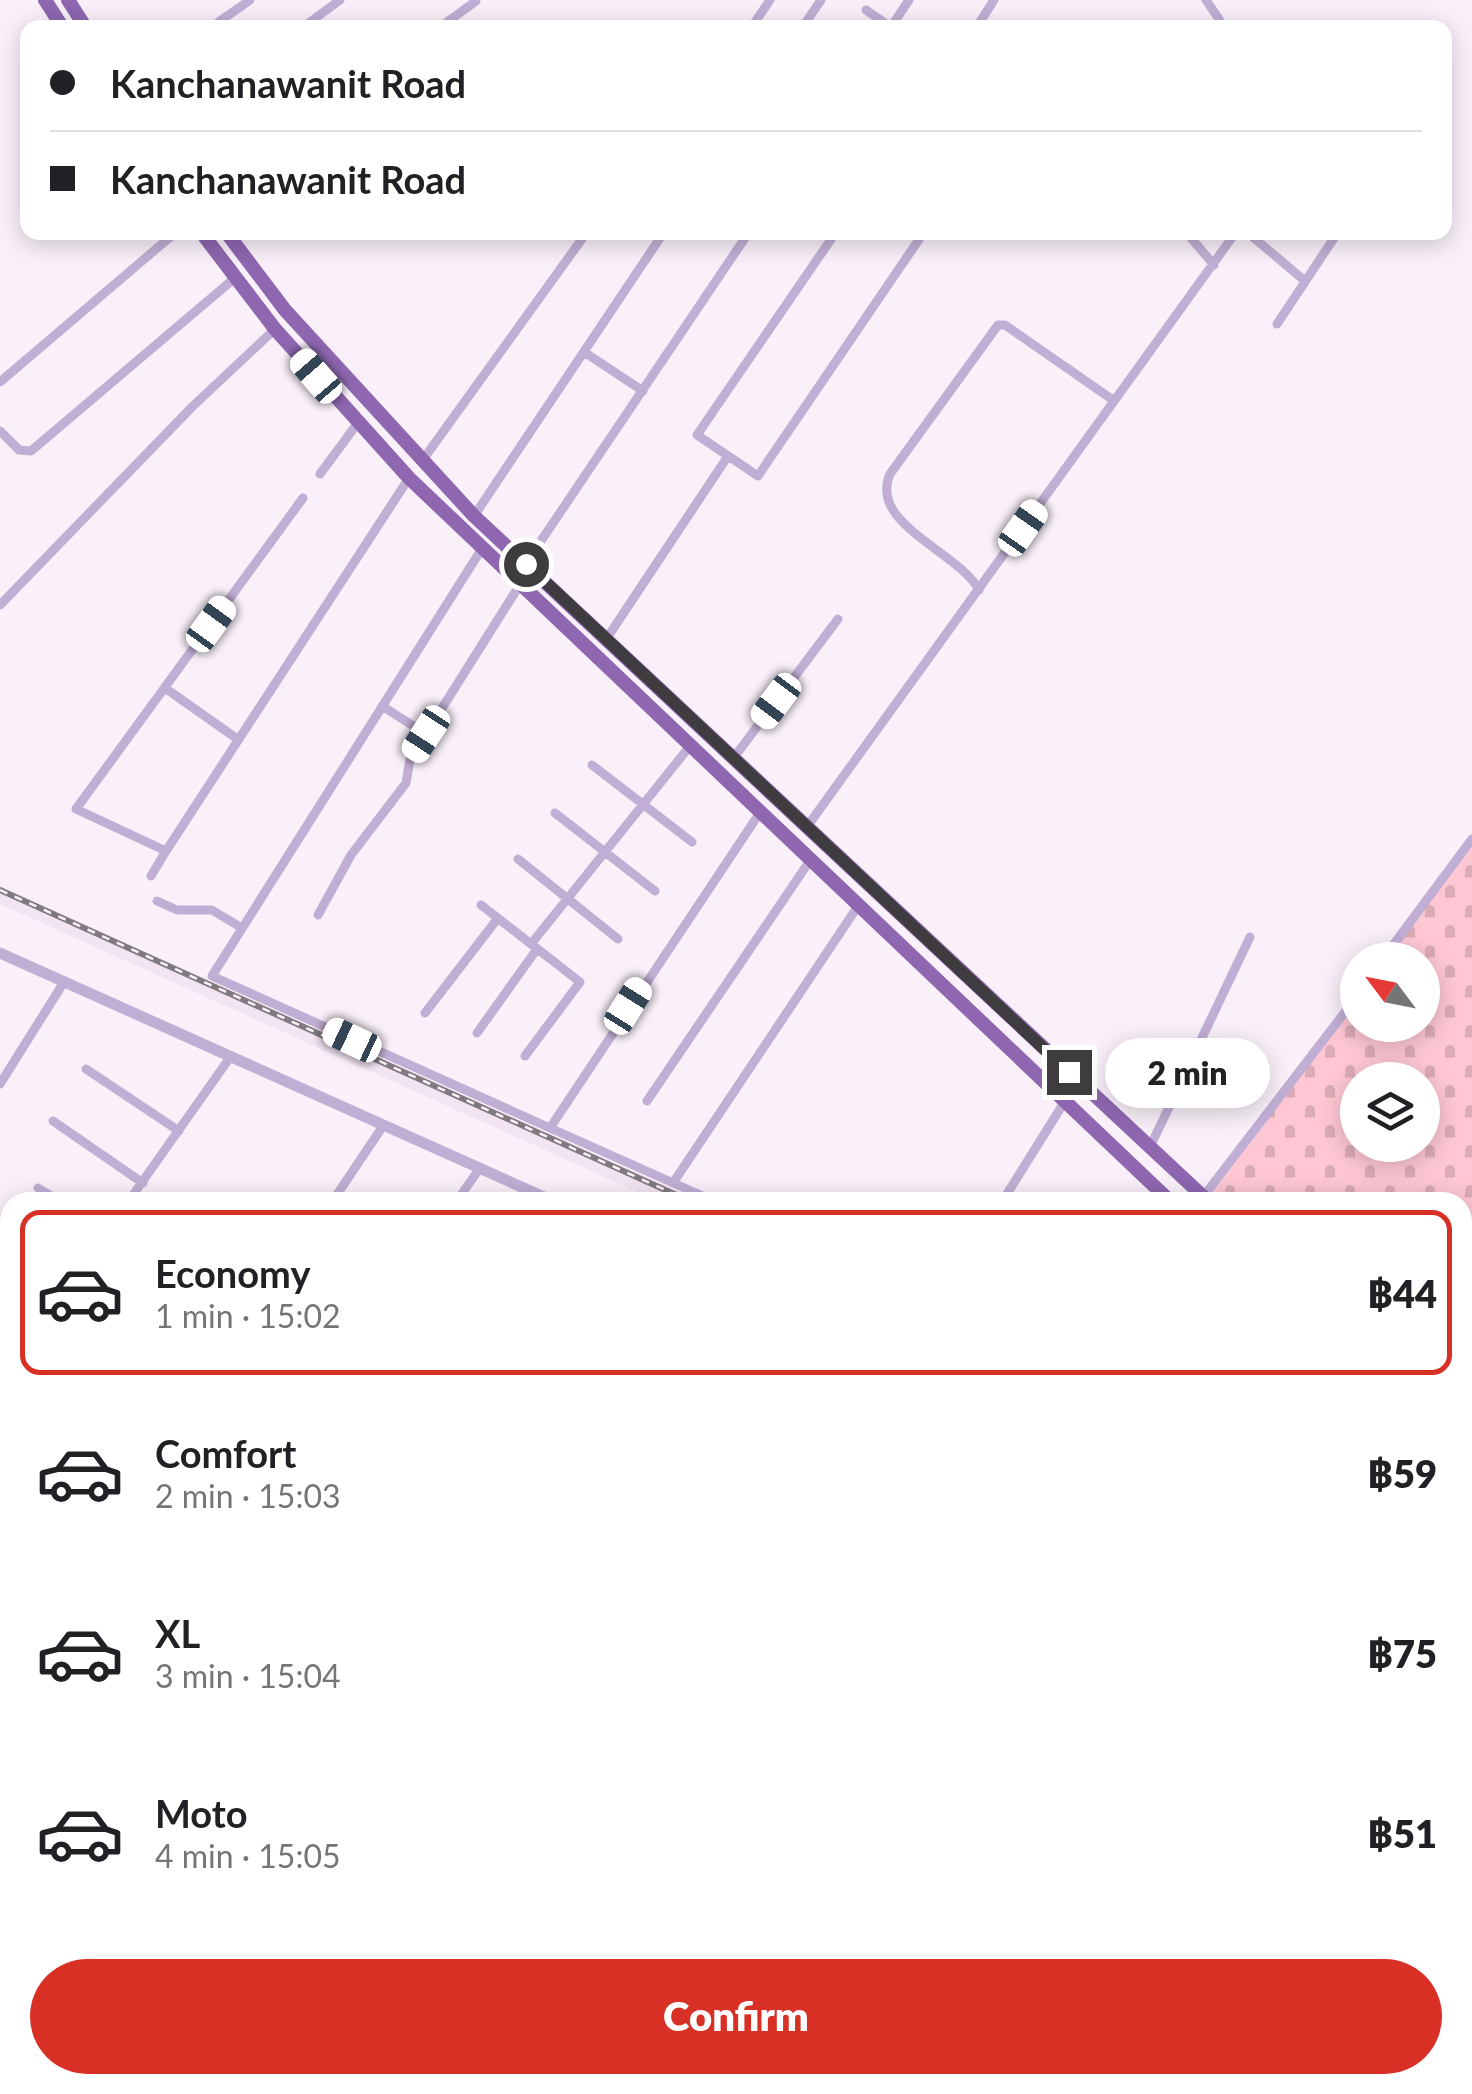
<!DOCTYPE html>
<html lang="en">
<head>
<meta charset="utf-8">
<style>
	body { margin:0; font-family:Lato,sans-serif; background:#f6f6f6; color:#202124; height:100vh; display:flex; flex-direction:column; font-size:38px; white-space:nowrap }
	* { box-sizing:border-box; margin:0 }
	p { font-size:32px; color:#757577 }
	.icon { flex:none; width:55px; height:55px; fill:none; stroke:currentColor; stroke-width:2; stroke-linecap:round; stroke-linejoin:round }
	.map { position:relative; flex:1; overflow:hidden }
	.side { position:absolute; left:0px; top:1192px; width:1472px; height:902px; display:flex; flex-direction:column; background:#fff; border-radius:30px 30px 0 0; box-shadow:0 5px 25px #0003 }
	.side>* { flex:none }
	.banner { position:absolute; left:20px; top:20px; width:1432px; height:220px; border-radius:20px; box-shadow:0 5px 25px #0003; display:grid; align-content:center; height:220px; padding:0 30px; background:#fff }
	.needle { width:65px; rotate:302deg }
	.fabs { position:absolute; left:1340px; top:942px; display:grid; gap:20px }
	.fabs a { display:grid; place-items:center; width:100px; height:100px; border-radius:50%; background:#fff; box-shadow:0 5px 25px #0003; font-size:50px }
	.end { position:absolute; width:45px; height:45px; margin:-22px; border:12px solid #3f3c3f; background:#fff; box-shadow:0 0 0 5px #fff }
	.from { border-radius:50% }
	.bubble { position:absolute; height:70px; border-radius:35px; background:#fff; box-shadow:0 5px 25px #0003; font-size:32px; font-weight:800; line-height:70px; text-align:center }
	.car { position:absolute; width:30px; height:60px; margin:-30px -15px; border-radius:12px; box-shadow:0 0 8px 2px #0007; background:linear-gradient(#fff 24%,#345 0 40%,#fff 0 76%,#345 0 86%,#fff 0) }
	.banner b { display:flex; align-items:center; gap:35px; height:95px; font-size:38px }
	.banner b+b { border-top:2px solid #e0e0e0 }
	.banner i { width:25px; height:25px; background:#202124 }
	ul { padding:18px 0 0; list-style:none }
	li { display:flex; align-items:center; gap:30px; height:165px; margin:0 20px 15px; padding:0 10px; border:5px solid transparent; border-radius:20px }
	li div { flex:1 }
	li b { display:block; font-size:38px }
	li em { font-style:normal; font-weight:800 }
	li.on { border-color:#d93025 }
	li>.icon { width:90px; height:90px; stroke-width:1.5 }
	.cta { display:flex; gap:20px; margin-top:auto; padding:20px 30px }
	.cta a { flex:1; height:115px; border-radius:60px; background:#d93025; color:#fff; font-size:40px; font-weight:800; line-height:115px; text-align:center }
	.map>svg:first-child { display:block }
</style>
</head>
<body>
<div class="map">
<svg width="1472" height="2094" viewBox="0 0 1472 2094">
	<defs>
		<pattern id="cemetery-stones" width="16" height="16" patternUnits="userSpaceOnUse" patternTransform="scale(2.5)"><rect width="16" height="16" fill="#fec7d3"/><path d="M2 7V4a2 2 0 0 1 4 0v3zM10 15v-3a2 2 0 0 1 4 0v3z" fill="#dbacb6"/></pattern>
	</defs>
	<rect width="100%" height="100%" fill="#f9f0f9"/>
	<path fill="#f3e4f3" d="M0 886 500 1112 703 1202H660L0 904Z"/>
	<path fill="url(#cemetery-stones)" fill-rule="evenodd" d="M1472 846V1403L1462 1393V1202H1225L1213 1192 1357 1001 1358 1025H1422V960H1386ZM1358 1080H1422V1145H1358Z"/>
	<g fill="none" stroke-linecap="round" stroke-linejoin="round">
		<path stroke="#c1aed4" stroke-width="9" d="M1206 0 1225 28
			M866 10 892 28
			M891 27 909 0
			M210 28 250 0
			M302 28 340 0
			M439 28 476 1
			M751 28 770 0
			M802 28 821 0
			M976 28 994 0
			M836 232 697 435 758 476 924 232
			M1186 232 1214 265
			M1247 232 1305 281
			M1277 324 1338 232
			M584 352 643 391
			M0 382 176 232
			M0 431 19 450 31 451 236 277
			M422 461 587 232
			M320 474 357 424
			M303 498 76 809 166 851 409 478
			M474 516 664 232
			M481 550 212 976 550 1128
			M514 581 749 232
			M979 590C958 551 868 524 890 474L998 325H1005L1113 400
			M0 605 192 407 275 329
			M607 638 728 456
			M165 688 236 738
			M382 706 426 734
			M735 756 838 619
			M592 765 692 842
			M555 813 655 891
			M809 824 1236 232
			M518 859 618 939
			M151 876 166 851
			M157 901 177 910H212L242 928
			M481 905 580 982 525 1056
			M318 915 351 855 406 783 410 759 519 586
			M531 944 690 746
			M1382 960 1472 839
			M425 1013 498 918
			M477 1033 537 949
			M86 1069 179 1131
			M0 1084 64 982
			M647 1101 811 859
			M53 1121 143 1183
			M1150 1147 1250 937
			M673 1183 860 903
			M38 1188 61 1202
			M1203 1197 1358 995
			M128 1202 231 1056
			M332 1202 383 1126
			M456 1202 480 1168
			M716 1202 550 1128 761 811
			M1002 1202 1065 1101
			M0 1248 10 1255
			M0 1327 10 1334
			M0 1384 10 1370
			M1462 1399 1472 1409
			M1462 1728 1472 1737
			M0 1856 10 1848
			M1462 1933 1472 1920
			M1462 1951 1472 1960
			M1462 2046 1472 2033
			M1462 2054 1472 2060
			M144 2085 148 2094
			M223 2085 229 2094
			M298 2085 304 2094
			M487 2085 496 2094
			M641 2085 647 2094
			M1330 2085 1346 2094
			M316 2094 325 2085
			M693 2094 719 2085
			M801 2094 812 2085
			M926 2094 932 2085
			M1067 2094 1070 2085
			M1427 2094 1433 2085"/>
		<path stroke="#c1aed4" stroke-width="11" d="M0 953 555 1202
			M1462 1611 1472 1615"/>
		<path stroke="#8e67b0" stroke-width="14" d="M45 0 63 28
			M68 0 86 28
			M201 232 275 329 409 478 1171 1202
			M226 232 285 310 474 516 1209 1202
			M1462 1453 1472 1462
			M1462 1483 1472 1491"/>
		<defs>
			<path id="rail" d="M0 890 692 1202
				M1462 1552 1472 1557"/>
		</defs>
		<use href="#rail" stroke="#7f7a7f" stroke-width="6"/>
		<use href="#rail" stroke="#f9f0f9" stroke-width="2.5" stroke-dasharray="8" stroke-linecap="butt"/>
	</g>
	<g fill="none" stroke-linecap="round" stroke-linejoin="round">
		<path stroke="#3f3c3f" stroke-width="12" d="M526 564 1069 1072"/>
	</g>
</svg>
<div class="fabs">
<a><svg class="needle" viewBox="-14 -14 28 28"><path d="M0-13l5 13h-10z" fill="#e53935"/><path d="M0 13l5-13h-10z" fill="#757577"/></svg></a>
<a><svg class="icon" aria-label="layers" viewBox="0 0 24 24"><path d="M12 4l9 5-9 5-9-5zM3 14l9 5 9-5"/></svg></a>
</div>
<i class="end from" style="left:526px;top:564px"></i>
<i class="end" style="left:1069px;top:1072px"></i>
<div class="bubble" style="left:1105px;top:1038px;width:165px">2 min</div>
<i class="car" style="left:316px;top:376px;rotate:319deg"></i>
<i class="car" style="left:1023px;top:528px;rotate:35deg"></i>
<i class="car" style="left:211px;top:624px;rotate:36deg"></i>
<i class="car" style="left:776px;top:701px;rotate:217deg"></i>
<i class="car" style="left:426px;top:734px;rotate:213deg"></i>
<i class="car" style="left:628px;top:1006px;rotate:32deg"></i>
<i class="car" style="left:352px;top:1040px;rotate:295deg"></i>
<div class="banner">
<b><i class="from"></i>Kanchanawanit Road</b>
<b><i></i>Kanchanawanit Road</b>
</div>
<section class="side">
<ul>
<li class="on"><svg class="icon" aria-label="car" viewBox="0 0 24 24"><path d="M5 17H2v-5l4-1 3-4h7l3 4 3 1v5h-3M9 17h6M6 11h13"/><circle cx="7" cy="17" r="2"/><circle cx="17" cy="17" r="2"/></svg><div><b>Economy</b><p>1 min · 15:02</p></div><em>฿44</em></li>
<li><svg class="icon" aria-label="car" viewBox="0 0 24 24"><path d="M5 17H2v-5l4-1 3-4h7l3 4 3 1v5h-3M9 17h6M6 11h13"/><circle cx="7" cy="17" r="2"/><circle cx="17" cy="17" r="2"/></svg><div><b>Comfort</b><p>2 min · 15:03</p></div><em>฿59</em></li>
<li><svg class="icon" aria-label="car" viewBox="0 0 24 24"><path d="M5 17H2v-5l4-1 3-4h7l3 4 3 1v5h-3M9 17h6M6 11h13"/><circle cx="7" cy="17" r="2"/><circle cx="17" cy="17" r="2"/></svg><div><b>XL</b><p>3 min · 15:04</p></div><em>฿75</em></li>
<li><svg class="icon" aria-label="car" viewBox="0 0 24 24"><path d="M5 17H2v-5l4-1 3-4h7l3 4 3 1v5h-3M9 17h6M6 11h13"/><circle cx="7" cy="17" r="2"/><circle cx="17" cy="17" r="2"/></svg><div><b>Moto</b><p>4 min · 15:05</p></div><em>฿51</em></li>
</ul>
<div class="cta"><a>Confirm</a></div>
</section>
</div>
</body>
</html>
